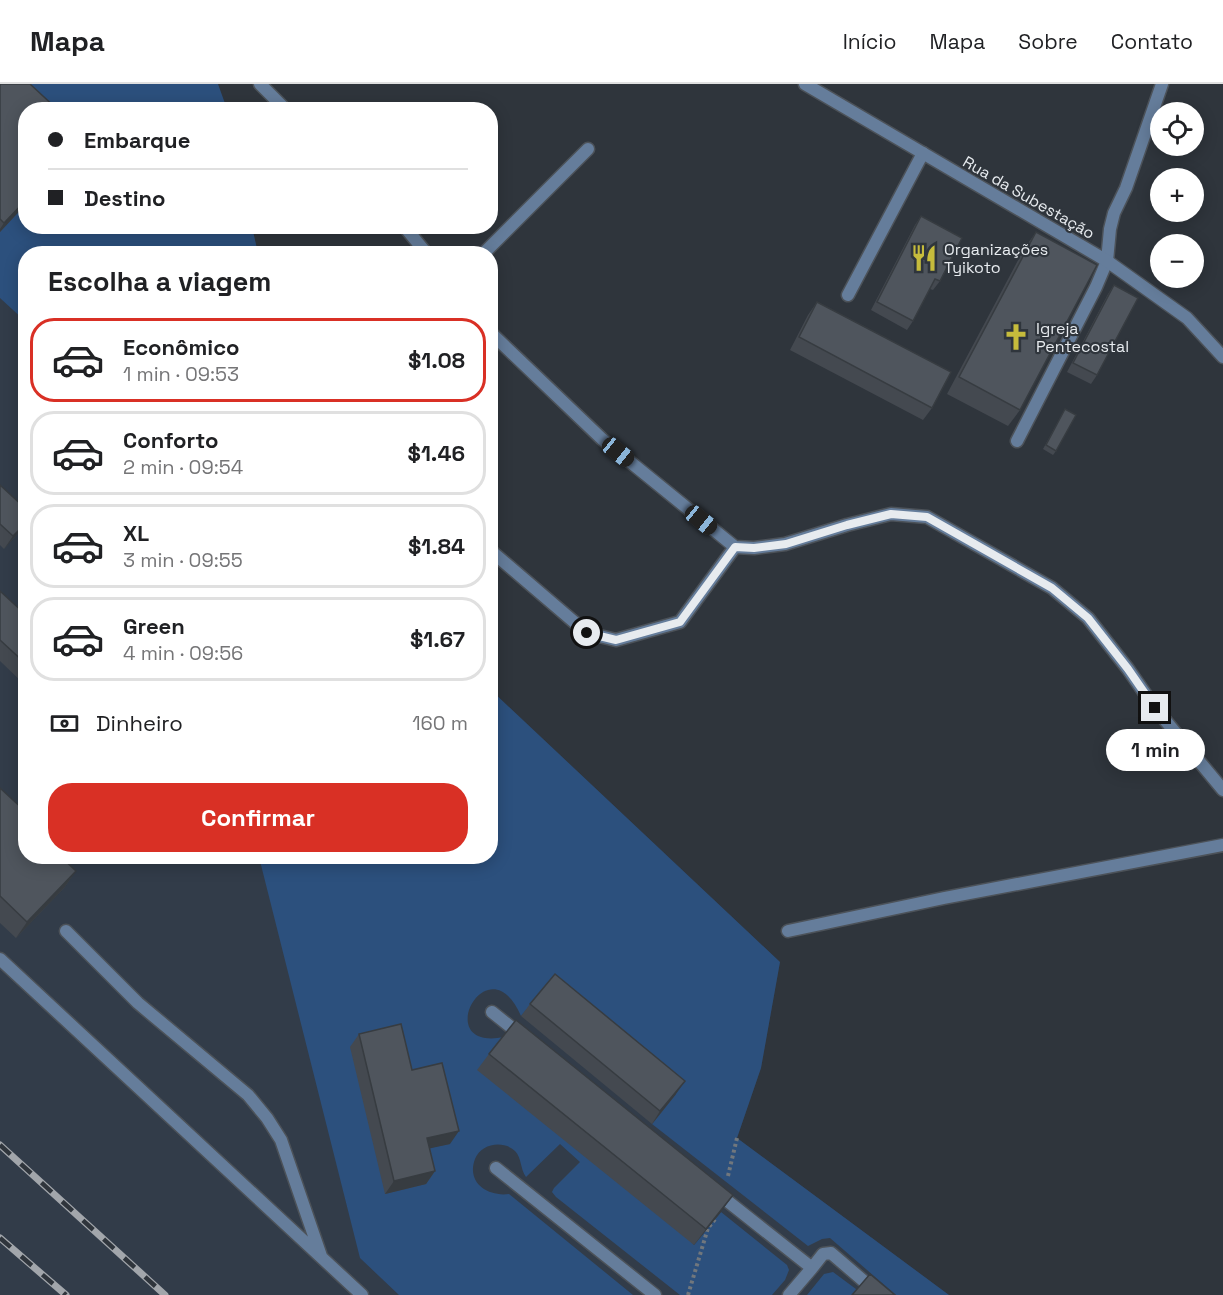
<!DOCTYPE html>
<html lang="pt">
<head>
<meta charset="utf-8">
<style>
	body { margin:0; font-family:"Space Grotesk",sans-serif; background:#f2f2f2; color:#202124; height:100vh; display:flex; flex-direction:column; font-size:22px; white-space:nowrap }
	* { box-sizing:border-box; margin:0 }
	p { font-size:20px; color:#757577 }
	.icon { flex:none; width:33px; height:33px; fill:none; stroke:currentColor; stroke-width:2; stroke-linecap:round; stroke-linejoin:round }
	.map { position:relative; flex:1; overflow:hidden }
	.details { position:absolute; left:18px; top:162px; width:480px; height:618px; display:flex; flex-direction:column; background:#fff; border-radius:24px; box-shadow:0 3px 15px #0003 }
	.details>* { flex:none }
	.top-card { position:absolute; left:18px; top:18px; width:480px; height:132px; border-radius:24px; box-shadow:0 3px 15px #0003; display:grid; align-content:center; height:132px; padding:0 30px; background:#fff }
	.fabs { position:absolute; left:1150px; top:18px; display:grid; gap:12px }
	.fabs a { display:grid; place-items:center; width:54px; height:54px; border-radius:50%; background:#fff; box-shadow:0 3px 15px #0003; font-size:30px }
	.end { position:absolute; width:27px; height:27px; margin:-14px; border:8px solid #e7ebef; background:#111; box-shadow:0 0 0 3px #111 }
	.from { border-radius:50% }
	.bubble { position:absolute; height:42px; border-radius:21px; background:#fff; box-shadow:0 3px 15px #0003; font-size:20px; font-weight:600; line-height:42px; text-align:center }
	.car { position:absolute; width:18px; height:36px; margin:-18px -9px; border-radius:8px; box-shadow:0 0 4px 2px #0007; background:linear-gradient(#222 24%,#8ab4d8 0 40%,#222 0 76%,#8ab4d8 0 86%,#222 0) }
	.top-card b { display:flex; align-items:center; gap:21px; height:57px; font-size:22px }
	.top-card b+b { border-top:2px solid #e0e0e0 }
	.top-card i { width:15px; height:15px; background:#202124 }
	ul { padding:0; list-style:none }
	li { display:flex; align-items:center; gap:18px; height:84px; margin:0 12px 9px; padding:0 18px; border:3px solid #e0e0e0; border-radius:24px }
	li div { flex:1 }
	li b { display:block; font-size:22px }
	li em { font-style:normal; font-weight:600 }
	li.active { border-color:#d93025 }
	li>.icon { width:54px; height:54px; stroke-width:1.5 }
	h2 { padding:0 30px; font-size:27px; line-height:72px }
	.pay { display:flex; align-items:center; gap:15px; height:66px; padding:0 30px; font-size:22px }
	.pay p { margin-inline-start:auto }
	.primary-button { display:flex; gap:12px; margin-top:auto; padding:12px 30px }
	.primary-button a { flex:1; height:69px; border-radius:24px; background:#d93025; color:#fff; font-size:24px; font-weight:600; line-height:69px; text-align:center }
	header { display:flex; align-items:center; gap:36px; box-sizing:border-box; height:84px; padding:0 30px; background:#fff; border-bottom:2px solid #e0e0e0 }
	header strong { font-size:28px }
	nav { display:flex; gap:33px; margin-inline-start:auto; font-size:21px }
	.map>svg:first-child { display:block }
</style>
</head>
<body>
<header>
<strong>Mapa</strong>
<nav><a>Início</a><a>Mapa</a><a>Sobre</a><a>Contato</a></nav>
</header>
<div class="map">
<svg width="1223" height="1211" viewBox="0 0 1223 1211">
	<rect width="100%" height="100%" fill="#2f353c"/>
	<path fill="#323c49" d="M0 0H207L226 20 227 25 26 26V142L252 143 258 169 26 170V772H490L491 606 780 878 761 984 737 1054 949 1211H0Z"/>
	<path fill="#2c507d" d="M0 0H218L227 25 26 26V142L252 143 258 169 26 170 25 237 0 214Z
		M491 606 780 878 761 984 737 1054 949 1211H896L830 1154 822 1155 808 1162 652 1040 676 1010 546 903 521 932C488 856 429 968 504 953L694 1161 721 1128 787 1181 789 1186 785 1196 772 1211H680L556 1113 552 1108 554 1104 580 1078 560 1060 526 1093C520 1085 522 1074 515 1067 504 1056 481 1059 475 1075 466 1099 488 1113 509 1110L633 1211H399L360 1174 259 773 490 772Z
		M833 1188 864 1211H807L824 1190Z"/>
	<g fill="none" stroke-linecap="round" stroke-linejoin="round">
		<defs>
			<path id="service" d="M848 211 923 69
				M1017 357 1096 203 1107 177
				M66 847 138 919 248 1011 267 1034 281 1056 321 1172
				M0 875 362 1211
				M492 928 522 952
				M496 1084 655 1211
				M716 1108 812 1184 789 1211
				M812 1184 823 1170 831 1169 880 1211"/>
			<path id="minor" d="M260 0 286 26
				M404 142 427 170
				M483 170 588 65
				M1107 177 1110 145 1114 129 1126 104 1162 0
				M490 248 602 355 735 463 754 464 785 460 847 441 891 430 927 433 1052 504 1088 534 1128 585 1155 624 1223 706
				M490 466 587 549 616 556 680 538 735 463
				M788 847 944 814 1223 761"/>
			<path id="tertiary" d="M805 0 1107 177 1187 234 1223 273"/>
		</defs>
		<use href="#service" stroke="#4c5259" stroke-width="15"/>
		<use href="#minor" stroke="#4c5259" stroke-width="15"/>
		<use href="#tertiary" stroke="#4c5259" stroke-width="15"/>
		<path stroke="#71777d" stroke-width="4" stroke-dasharray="3 3" stroke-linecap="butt" d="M728 1092 737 1054
			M688 1211 708 1144 716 1134"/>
		<use href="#service" stroke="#657d9b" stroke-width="12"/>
		<use href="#minor" stroke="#657d9b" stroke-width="12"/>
		<use href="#tertiary" stroke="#657d9b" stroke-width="12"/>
		<defs>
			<path id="rail" d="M0 1061 165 1211
				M0 1154 66 1211"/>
		</defs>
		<use href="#rail" stroke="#a2a6ab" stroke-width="7"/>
		<use href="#rail" stroke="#2f353c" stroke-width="4.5" stroke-dasharray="14" stroke-linecap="butt"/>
	</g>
	<path fill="#444950" d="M0 0 26 26V120L0 148Z
		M921 132 940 197 933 206 930 205 913 237 907 246 871 226 915 141Z
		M1036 148 1020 326 1008 342 947 310 1024 165Z
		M1114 201 1097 291 1091 300 1067 288 1108 210Z
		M817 218 932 324 923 336 790 266 808 231Z
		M1065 325 1056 367 1053 371 1043 365Z
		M0 401 23 444 4 465 0 461Z
		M0 507 26 531V602L0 577Z
		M0 704 26 772 76 787 64 804 16 854 0 839Z
		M530 920 676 1010 652 1040 521 932Z
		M359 950 412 986 450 1060 429 1064 435 1087 426 1100 385 1110 350 963Z
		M489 970 721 1128 694 1161 477 986Z"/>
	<path fill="#373c41" d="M26 116V120L0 148V145L4 139Z
		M26 439V442L23 444 4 465 13 452Z
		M76 787 64 804 16 854 27 838Z
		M685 997 676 1010 652 1040 660 1027Z
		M459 1047 450 1060 418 1067 427 1054Z
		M435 1087 426 1100 385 1110 394 1097Z
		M733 1111 721 1128 694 1161 706 1145Z"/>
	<path fill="#4f555d" stroke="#373c41" stroke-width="1.5" d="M0 0H30L58 26H26V116L4 139 0 135Z
		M921 132 962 154 940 197 935 195 913 237 877 218Z
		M1036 148 1097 181 1020 326 959 293Z
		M1114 201 1138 214 1097 291 1073 279Z
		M817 218 951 288 932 324 799 253Z
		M1065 325 1076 331 1056 367 1046 361Z
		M0 401 26 425V439L13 452 0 440Z
		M0 507 26 531V580L0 556Z
		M0 704 26 728V772H60L76 787 27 838 0 812Z
		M555 890 685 997 660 1027 530 920Z
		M516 936 733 1111 706 1145 489 970Z
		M401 940 412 986 442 979 459 1047 427 1054 435 1087 394 1097 359 950Z
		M870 1190 895 1211H852Z"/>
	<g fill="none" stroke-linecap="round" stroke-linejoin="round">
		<path stroke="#e7ebef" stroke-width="8" d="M587 549 616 556 680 538 735 463 754 464 786 460 847 441 891 430 927 433 1052 504 1088 534 1128 585 1155 624"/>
	</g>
	<defs>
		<symbol id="restaurant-bare" viewBox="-9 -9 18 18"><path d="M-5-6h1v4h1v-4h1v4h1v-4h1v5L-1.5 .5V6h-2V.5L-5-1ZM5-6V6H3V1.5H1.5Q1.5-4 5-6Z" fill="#c6bc3c" stroke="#2f353c" stroke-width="2.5" paint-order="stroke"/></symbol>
		<symbol id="church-bare" viewBox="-9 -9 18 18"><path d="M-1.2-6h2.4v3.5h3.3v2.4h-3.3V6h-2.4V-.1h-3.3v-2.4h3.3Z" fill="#c6bc3c" stroke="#2f353c" stroke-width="2.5" paint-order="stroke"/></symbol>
	</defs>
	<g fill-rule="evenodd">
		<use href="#restaurant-bare" x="905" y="155" width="38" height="38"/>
		<use href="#church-bare" x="997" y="234" width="38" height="38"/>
	</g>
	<g text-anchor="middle" stroke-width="4.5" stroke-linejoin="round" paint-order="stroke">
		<g font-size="16" fill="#e7ebef" stroke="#2f353c">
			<text transform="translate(1029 113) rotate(30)" y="6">Rua da Subestação</text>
		</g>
		<g font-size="16" fill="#e7ebef" stroke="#2f353c" text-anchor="start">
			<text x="944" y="171">Organizações<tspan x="944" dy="18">Tyikoto</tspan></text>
			<text x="1036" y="250">Igreja<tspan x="1036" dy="18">Pentecostal</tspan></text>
		</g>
	</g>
</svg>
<div class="fabs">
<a><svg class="icon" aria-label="locate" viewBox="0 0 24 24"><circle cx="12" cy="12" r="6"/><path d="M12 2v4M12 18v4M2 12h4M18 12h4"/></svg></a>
<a>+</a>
<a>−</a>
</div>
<i class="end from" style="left:587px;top:549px"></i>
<i class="end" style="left:1155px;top:624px"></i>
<div class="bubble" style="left:1106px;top:645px;width:99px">1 min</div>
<i class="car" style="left:618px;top:368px;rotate:129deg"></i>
<i class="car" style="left:701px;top:436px;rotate:129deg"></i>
<div class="top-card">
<b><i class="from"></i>Embarque</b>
<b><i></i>Destino</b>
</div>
<section class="details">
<h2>Escolha a viagem</h2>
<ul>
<li class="active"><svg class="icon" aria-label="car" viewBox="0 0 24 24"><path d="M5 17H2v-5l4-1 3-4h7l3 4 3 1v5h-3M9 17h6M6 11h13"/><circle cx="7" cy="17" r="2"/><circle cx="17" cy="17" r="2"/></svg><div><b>Econômico</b><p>1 min · 09:53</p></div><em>$1.08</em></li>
<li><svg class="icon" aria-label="car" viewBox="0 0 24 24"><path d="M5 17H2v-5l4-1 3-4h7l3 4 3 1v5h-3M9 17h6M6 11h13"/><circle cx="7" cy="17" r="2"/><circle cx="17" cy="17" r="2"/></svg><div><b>Conforto</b><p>2 min · 09:54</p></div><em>$1.46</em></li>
<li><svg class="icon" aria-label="car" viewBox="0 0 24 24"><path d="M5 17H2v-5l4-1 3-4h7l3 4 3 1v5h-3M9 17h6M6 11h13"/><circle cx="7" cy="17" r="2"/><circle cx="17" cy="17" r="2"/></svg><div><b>XL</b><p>3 min · 09:55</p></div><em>$1.84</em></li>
<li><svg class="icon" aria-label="car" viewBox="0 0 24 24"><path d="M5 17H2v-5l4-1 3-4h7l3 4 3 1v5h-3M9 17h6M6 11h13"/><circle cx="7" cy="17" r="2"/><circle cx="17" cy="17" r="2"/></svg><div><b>Green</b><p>4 min · 09:56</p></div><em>$1.67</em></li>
</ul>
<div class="pay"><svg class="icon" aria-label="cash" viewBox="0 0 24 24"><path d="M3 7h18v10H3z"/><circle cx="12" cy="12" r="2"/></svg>Dinheiro<p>160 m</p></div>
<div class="primary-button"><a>Confirmar</a></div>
</section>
</div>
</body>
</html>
